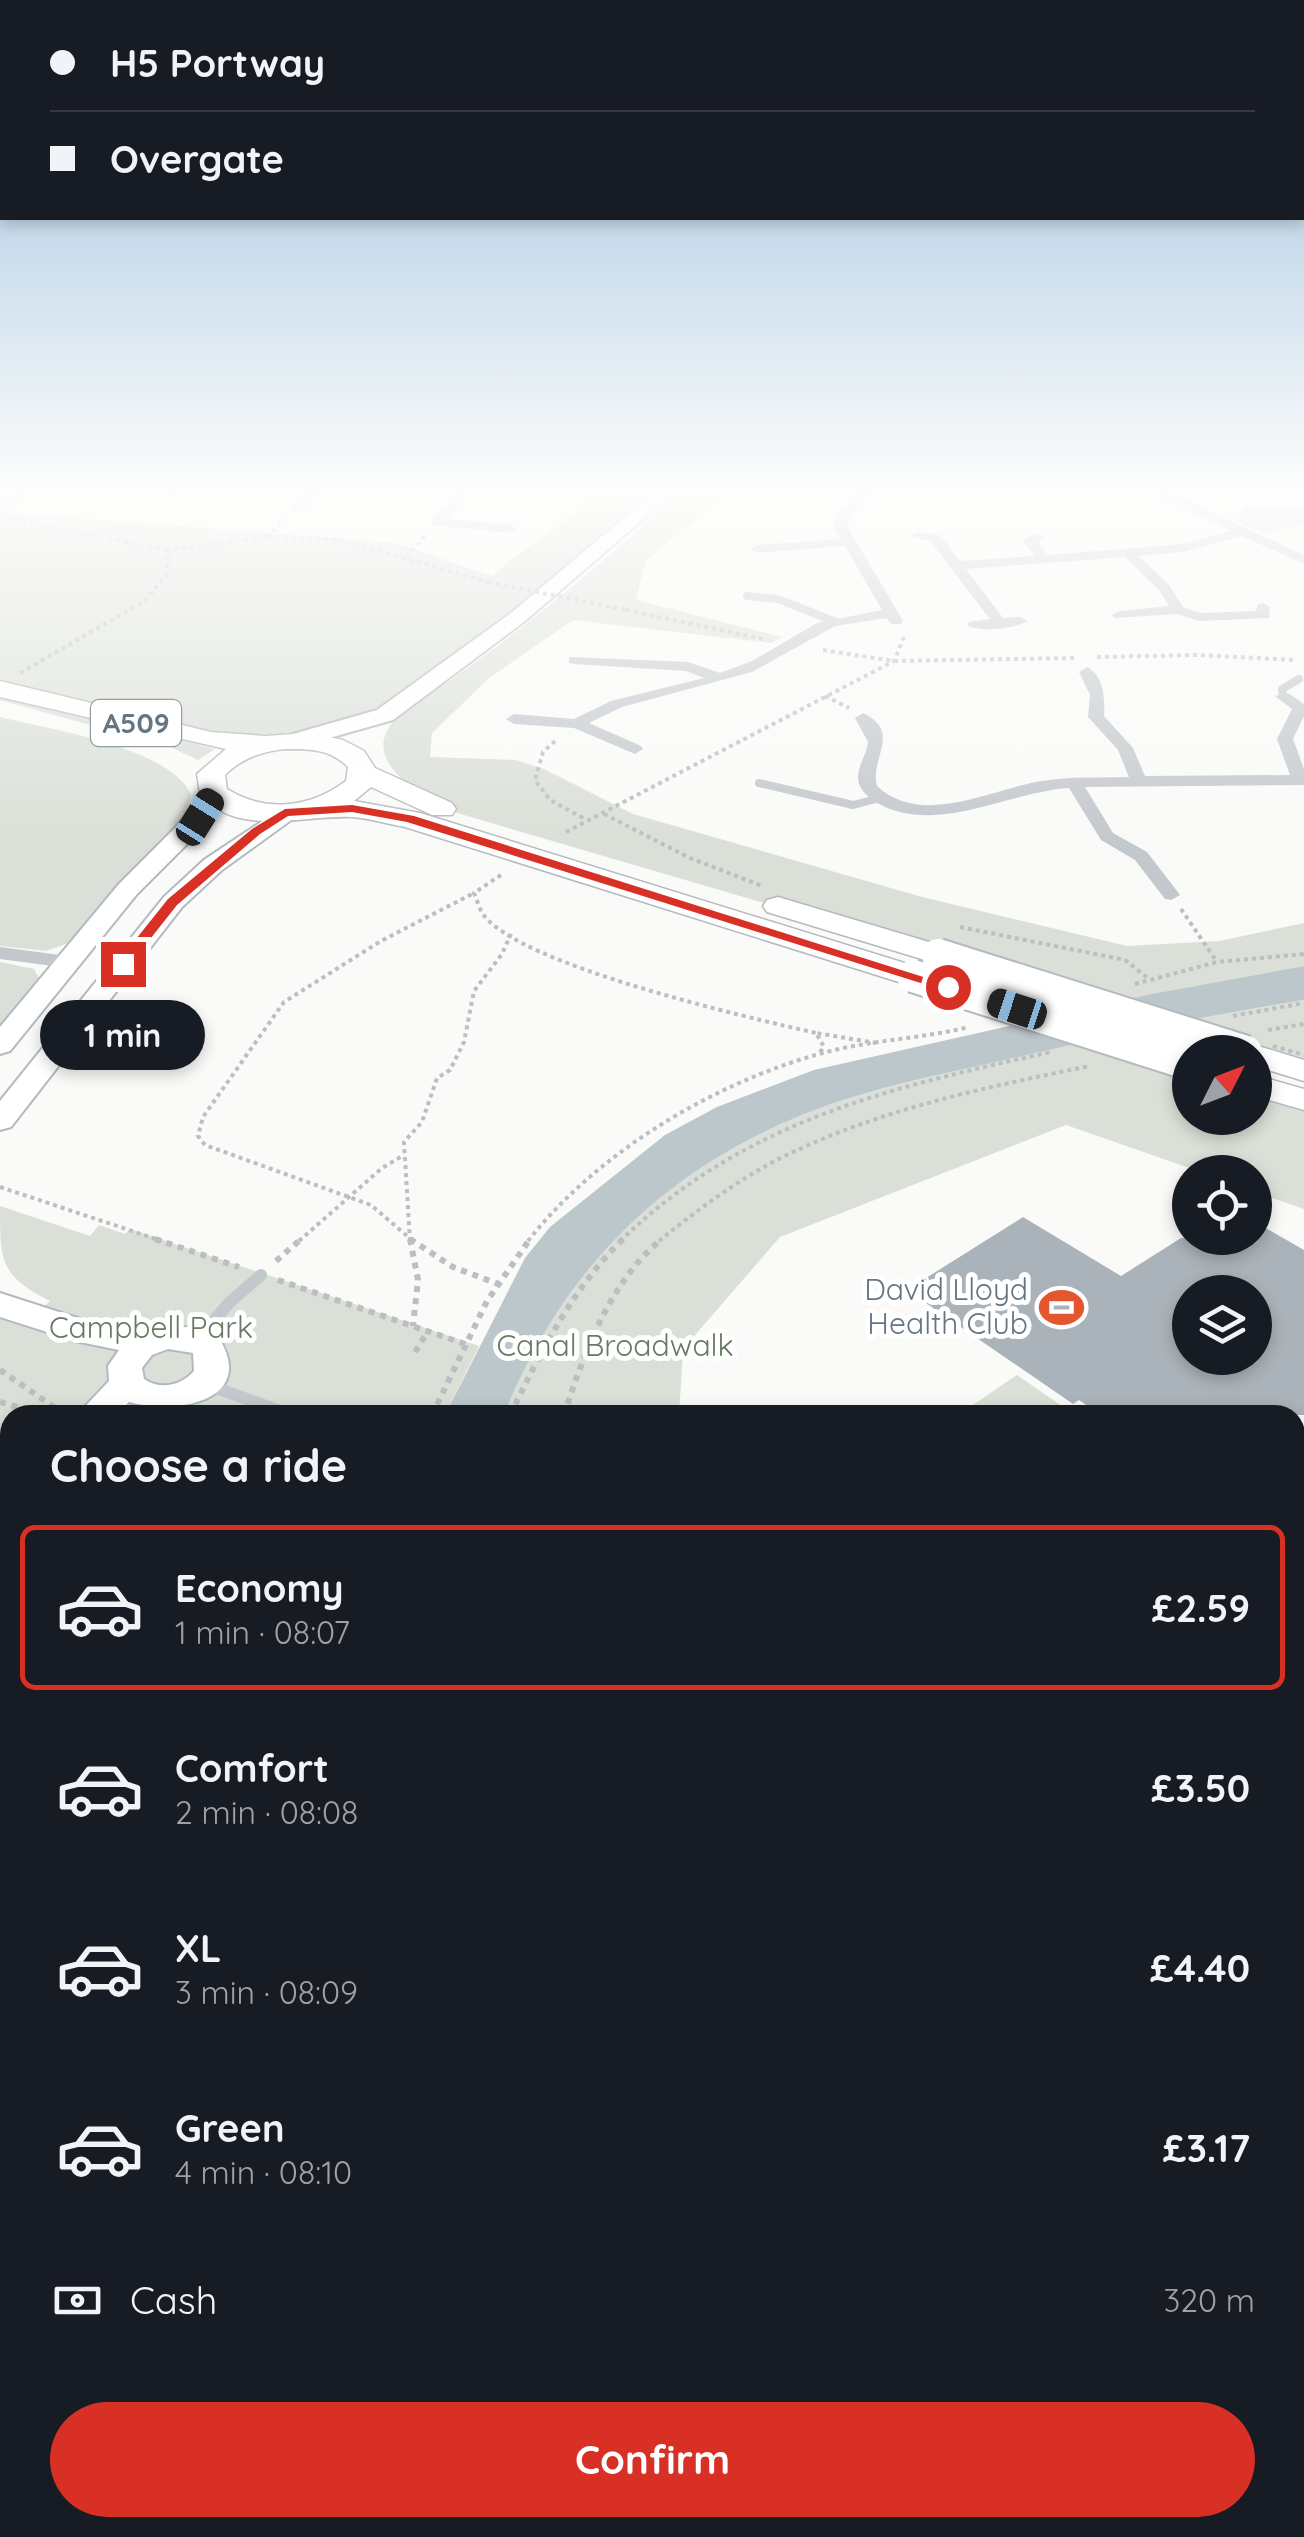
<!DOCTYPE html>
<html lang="en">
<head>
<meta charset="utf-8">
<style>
	body { margin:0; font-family:Quicksand,sans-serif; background:#20242c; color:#f1f3f6; height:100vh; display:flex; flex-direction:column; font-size:38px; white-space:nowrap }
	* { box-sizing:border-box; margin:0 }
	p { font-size:32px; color:#9ea1a6 }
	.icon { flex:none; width:55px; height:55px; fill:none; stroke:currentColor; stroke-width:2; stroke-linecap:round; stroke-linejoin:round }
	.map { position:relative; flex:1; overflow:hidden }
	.sheet { position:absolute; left:0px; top:1405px; width:1305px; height:1132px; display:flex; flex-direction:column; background:#171b24; border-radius:30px 30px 0 0; box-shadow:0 5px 15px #0003 }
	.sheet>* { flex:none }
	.banner { position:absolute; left:0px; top:0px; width:1305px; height:220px; box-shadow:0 5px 15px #0003; display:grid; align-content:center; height:220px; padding:0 50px; background:#171b24 }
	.needle { width:65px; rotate:48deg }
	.buttons { position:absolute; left:1172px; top:1035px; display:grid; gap:20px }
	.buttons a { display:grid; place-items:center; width:100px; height:100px; border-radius:50%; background:#171b24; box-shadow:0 5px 15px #0003; font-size:50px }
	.end { position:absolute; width:45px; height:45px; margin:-22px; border:12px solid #d93025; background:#fff; box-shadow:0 0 0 5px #fff }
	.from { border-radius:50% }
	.bubble { position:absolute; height:70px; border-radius:35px; background:#171b24; box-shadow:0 5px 15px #0003; font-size:32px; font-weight:800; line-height:70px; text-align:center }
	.car { position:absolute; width:30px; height:60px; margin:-30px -15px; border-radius:12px; box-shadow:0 0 8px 2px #0007; background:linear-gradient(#222 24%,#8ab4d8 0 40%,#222 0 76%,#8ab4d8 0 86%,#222 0) }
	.banner b { display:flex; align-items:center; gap:35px; height:95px; font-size:38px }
	.banner b+b { border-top:2px solid #363941 }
	.banner i { width:25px; height:25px; background:#f1f3f6 }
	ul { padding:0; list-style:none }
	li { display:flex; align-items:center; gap:30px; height:165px; margin:0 20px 15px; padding:0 30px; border:5px solid transparent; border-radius:15px }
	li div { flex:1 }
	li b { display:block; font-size:38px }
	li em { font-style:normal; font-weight:800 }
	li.selected { border-color:#d93025 }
	li>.icon { width:90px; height:90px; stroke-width:1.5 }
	h2 { padding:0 50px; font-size:45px; line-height:120px }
	.pay { display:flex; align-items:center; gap:25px; height:110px; padding:0 50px; font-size:38px }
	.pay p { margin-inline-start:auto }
	.button { display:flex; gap:20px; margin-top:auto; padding:20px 50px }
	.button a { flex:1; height:115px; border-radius:60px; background:#d93025; color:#fff; font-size:40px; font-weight:800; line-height:115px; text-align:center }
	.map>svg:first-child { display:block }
</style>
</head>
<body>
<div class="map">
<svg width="1304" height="2537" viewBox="0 0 1304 2537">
	<rect width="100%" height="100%" fill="#fafaf8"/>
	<path fill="#dadfd7" d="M598 490H656L569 570 408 692 365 714 326 726 274 735 166 731 0 690V512L396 543 492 576C526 545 567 524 598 490Z
		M683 490H724L706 510 645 562 636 600 782 637 771 643 573 620 488 679 432 733 430 757 516 760 544 769 633 814 922 897 1127 946 1220 941 1304 923V966L1124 1000 883 938 430 805C413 788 378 766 384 739 390 713 431 694 452 679 534 622 609 557 683 490Z
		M1294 507 1304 508V525L1263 533 1226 516C1250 509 1269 512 1294 507Z
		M0 693 215 749 198 760 170 747 0 700Z
		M0 717C47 729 171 747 191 795L182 823 71 942 46 951 0 946Z
		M0 962 34 969 41 982 0 1031Z
		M1304 1000V1071L1292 1068 1255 1077V1052H1190V1118H1255V1085L1304 1100V1209L1255 1192V1172H1201L1066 1125 780 1237 683 1349 679 1415H504C567 1257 682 1153 843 1100 896 1083 951 1072 1005 1060 1104 1037 1204 1016 1304 1000Z
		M0 1206 90 1236 99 1225 125 1234 130 1229 479 1346 445 1415H10V2528H453L448 2537H0V1304L32 1317 50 1301C0 1276 0 1261 0 1206Z
		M1017 1375 1075 1415H958Z
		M1295 1952 1304 1959V2537H570L575 2528H1295Z"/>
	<path fill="#bbc7cb" d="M1304 966V1000C1204 1016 1104 1037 1005 1060 951 1072 896 1083 843 1100 682 1153 567 1257 504 1415H445L525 1258 550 1227 665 1135 717 1107 814 1070 1147 995Z
		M453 2528H574L570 2537H448Z"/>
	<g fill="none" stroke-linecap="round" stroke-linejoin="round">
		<path stroke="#bbc7cb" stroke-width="6" d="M1246 510H1304"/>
	</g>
	<path fill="#aab3b9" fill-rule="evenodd" d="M1023 1217 1121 1276 1181 1238H1255V1222L1304 1250V1415H1101L1079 1400 1073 1404 907 1290ZM1190 1292H1255V1358H1190Z"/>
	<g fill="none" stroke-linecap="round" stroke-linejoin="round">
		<defs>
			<path id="secondary" d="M657 490H677L525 621 393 720 294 748 282 741 286 736 377 710 511 613Z
				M214 786 226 793 209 822 137 894 10 1051 0 1054V1027L119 884 190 813 206 788Z
				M285 806 297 813 294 818 222 870 182 907 11 1127 0 1130V1101L164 897 204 860Z
				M0 1293 93 1323 154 1330 187 1327 219 1338C258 1402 174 1415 129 1402L116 1415H77L109 1381 108 1366 119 1350 75 1341 0 1317ZM168 1349 193 1353 194 1371C181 1386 160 1390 144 1379L142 1368 152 1355Z
				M10 1512V1546L0 1549V1515Z"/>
			<path id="primary" d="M0 681 211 732 265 736 310 733 343 740 364 751 375 768 452 803 456 809 452 815H432L371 787 354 801 420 813 924 969 929 976 924 983H902L405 827C387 824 369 818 351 817 304 815 234 838 200 793L197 774 226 749 0 697ZM286 749C311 749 330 749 348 767L346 781C310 808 266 813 227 789L225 775C242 758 263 751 286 749Z
				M778 897 949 948 954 955 949 962 938 964 767 912 763 906 767 900Z
				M1255 1045 1304 1060V1081L1255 1066V1052H1240Z
				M1255 1075 1304 1089V1110L1255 1096Z"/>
		</defs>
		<use href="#secondary" stroke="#b3babf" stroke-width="4"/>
		<use href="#primary" stroke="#b5babe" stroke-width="3"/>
		<path stroke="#bbbfc2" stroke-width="4" stroke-dasharray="4 4" stroke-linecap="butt" d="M970 490H1020
			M14 520 168 550
			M1268 522 1304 516
			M266 537 286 519
			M407 558 427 533
			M626 610 763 639
			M823 650 894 661 1076 658
			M1097 657 1197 655 1296 660
			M20 673 145 601 167 573 168 550 266 537 336 539 488 582
			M825 696 849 708
			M555 741 543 752 535 780 550 800 585 819
			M604 814 690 858 762 886
			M566 832 894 661 904 637
			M501 875 474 893C477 900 479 908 483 914 518 965 750 1018 816 1033
			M1181 909 1217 962
			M960 927 1125 960 1149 979
			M1135 984 1217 962 1304 954
			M1233 1016 1304 1003
			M1268 1030 1304 1024
			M820 1052 824 1047 816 1033 876 1043
			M0 1187 162 1241
			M299 1241 382 1168 404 1155
			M410 1241 404 1142 422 1122 437 1078 450 1070 464 1042 474 991 502 954 511 934
			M413 1241 371 1205 205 1145 198 1136 203 1117 284 1002 381 941 474 893
			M528 1241C597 1153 712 1084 819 1054 868 1040 920 1039 969 1027
			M620 1241C745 1121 887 1088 1051 1052
			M659 1241C695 1212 732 1184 773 1162 871 1111 982 1088 1090 1066"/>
		<path stroke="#bbbfc2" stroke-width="6" stroke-dasharray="6 6" stroke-linecap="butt" d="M155 1239 239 1267
			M410 1239 453 1267 498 1284
			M410 1239 418 1280 413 1326
			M276 1261 301 1239
			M278 1280 465 1344
			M415 1352 428 1331
			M0 1370 64 1414
			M0 1402 45 1415
			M432 1415 487 1301 530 1239
			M510 1415C541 1352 572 1289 623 1239
			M564 1415C584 1353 610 1281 662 1239
			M0 1581 10 1571
			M0 1758 10 1765"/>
		<path stroke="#bbbfc2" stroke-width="8" stroke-dasharray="8 8" stroke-linecap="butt" d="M0 2277 10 2264
			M1295 2329 1304 2323
			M0 2338 10 2343
			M1295 2397 1304 2407
			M1295 2513 1304 2514
			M200 2528 209 2537
			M1162 2528V2537
			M355 2537 361 2528
			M579 2537 583 2528
			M640 2537 642 2528"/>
		<path stroke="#c3c8cc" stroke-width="8" d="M747 596 778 599 836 622
			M1283 696 1282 689 1299 679
			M759 783 853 805 880 798"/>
		<path stroke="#c3c8cc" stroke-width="12" d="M197 1340 230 1302 261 1275
			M208 1385 291 1415"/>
		<path stroke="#c3c8cc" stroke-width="16" d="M1295 2079 1304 2067
			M956 2528V2537"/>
		<path fill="#c3c8cc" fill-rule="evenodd" d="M16 490H30L0 513V503Z
			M168 490H182L173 496 168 495Z
			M308 490H321L304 510H294L292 507Z
			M457 490H470L447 519 511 525 518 529 511 533 432 525V519Z
			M531 490H559L560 491 554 495Z
			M861 490H874L851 514 847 526 903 621 901 624H891L887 618 835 626 752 672 622 707 589 723 641 746 643 749 635 754 574 728 514 724 506 719 514 714 574 719 611 701 704 678 686 671 574 664 569 663V657L688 662 720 673 752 661 817 623 882 610 845 546 757 553 750 549 757 545 841 539 833 526 840 510Z
			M1148 490H1164L1304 555V564L1242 536 1183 552 1139 556 1169 585 1183 607 1200 613 1256 611 1258 604 1263 603 1270 607 1269 618 1199 621 1177 614 1114 618 1112 615 1119 611 1169 606 1159 590 1125 557 966 569 1003 618 1020 617 1027 621C1014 629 980 633 967 625L969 622 990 619 931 542 911 536 918 532 940 535 960 561 1035 556 1022 540 1038 533 1045 537 1038 542 1048 555 1182 544 1231 531Z
			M1087 667C1104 676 1105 698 1104 716L1133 748 1145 776 1290 775 1277 739 1292 709 1275 696 1288 693 1304 704V716L1293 739 1304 769V785L1085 787 1113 833 1147 852 1177 891 1180 895 1171 900 1165 899 1135 860 1101 840 1069 788C1007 792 937 836 877 803 869 798 859 790 858 779 857 767 867 754 868 742L855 718 863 713C903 732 869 759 877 786 922 828 991 789 1042 781 1071 776 1100 778 1129 777L1118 750 1088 717 1090 695 1079 672Z
			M0 947 68 956 77 962 68 968 0 959Z
			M1295 1938 1304 1941V1973L1295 1970Z"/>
		<use href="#secondary" fill="#fff" fill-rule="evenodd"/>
		<use href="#primary" fill="#fff" fill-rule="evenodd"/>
		<defs>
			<path id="primary-bridge" d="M938 955 1246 1052
				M913 976 1190 1064"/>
		</defs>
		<use href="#primary-bridge" stroke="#b5babe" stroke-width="36" stroke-linecap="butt"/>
		<path stroke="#bbbfc2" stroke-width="4" stroke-dasharray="4 4" stroke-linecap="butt" d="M488 582 626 610
			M1273 1046 1304 1055"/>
		<use href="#primary-bridge" stroke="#fff" stroke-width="32"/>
	</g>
	<linearGradient id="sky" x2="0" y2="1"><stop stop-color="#96bcdc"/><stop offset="0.58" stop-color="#fdfdfc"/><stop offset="1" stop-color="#fdfdfc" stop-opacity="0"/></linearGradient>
	<rect width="1304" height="845" fill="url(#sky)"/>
	<path fill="#d93025" d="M352 805 414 816 955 987 943 990 407 822 352 812 288 816 260 834 177 905 128 967 116 964 168 899 252 829 285 809Z"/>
	<defs>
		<symbol id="stadium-bare" viewBox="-9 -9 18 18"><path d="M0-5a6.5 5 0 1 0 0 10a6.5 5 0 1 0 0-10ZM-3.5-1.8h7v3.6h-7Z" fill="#e4572e" stroke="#fff" stroke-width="2.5" paint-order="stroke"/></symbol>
	</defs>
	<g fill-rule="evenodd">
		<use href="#stadium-bare" x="1030" y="1276" width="63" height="63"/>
	</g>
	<g text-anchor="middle" stroke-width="10" stroke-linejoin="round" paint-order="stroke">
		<rect fill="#fff" stroke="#939fa8" stroke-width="2.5" x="91" y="700" width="90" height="46" rx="8"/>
		<g font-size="28" font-weight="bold" fill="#657683">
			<text x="136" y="733">A509</text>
		</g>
		<g font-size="30" fill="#657683" stroke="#fff" text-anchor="end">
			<text x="1028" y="1300">David Lloyd<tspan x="1028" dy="34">Health Club</tspan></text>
		</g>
		<g font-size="30" fill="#687a64" stroke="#fff">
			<text x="151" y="1338">Campbell Park</text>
			<text x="615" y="1356">Canal Broadwalk</text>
		</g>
	</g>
</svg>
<div class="buttons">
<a><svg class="needle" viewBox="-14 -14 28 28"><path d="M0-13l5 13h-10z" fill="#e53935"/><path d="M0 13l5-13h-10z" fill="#9ea1a6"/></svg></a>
<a><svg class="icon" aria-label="locate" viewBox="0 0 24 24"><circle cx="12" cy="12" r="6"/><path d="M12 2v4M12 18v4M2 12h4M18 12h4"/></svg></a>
<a><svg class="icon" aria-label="layers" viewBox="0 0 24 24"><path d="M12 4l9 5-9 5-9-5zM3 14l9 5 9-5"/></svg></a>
</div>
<i class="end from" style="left:948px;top:987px"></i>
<i class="end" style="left:123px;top:964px"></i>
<div class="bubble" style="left:40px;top:1000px;width:165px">1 min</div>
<i class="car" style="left:200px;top:817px;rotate:32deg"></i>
<i class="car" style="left:1017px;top:1009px;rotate:288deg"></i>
<div class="banner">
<b><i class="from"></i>H5 Portway</b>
<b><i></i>Overgate</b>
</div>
<section class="sheet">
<h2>Choose a ride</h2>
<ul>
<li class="selected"><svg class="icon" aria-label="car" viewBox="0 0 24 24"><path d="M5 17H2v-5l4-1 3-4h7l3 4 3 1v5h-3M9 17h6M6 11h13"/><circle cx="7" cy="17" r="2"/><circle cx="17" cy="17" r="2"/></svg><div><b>Economy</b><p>1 min · 08:07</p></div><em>£2.59</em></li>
<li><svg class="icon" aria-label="car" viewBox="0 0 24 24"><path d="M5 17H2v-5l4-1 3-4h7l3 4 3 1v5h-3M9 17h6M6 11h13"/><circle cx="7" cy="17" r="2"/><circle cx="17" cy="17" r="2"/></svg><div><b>Comfort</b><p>2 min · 08:08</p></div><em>£3.50</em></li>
<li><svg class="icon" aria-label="car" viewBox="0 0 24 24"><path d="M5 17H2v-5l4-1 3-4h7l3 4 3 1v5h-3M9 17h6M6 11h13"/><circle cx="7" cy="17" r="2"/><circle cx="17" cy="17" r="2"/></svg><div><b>XL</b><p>3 min · 08:09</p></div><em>£4.40</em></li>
<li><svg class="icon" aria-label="car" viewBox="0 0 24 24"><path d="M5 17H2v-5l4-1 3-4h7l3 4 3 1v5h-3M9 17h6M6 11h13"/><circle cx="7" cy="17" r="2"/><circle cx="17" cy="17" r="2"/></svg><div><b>Green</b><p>4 min · 08:10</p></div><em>£3.17</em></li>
</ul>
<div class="pay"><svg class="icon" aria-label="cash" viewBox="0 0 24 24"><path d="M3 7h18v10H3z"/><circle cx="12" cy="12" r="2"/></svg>Cash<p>320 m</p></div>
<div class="button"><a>Confirm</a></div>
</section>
</div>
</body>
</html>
